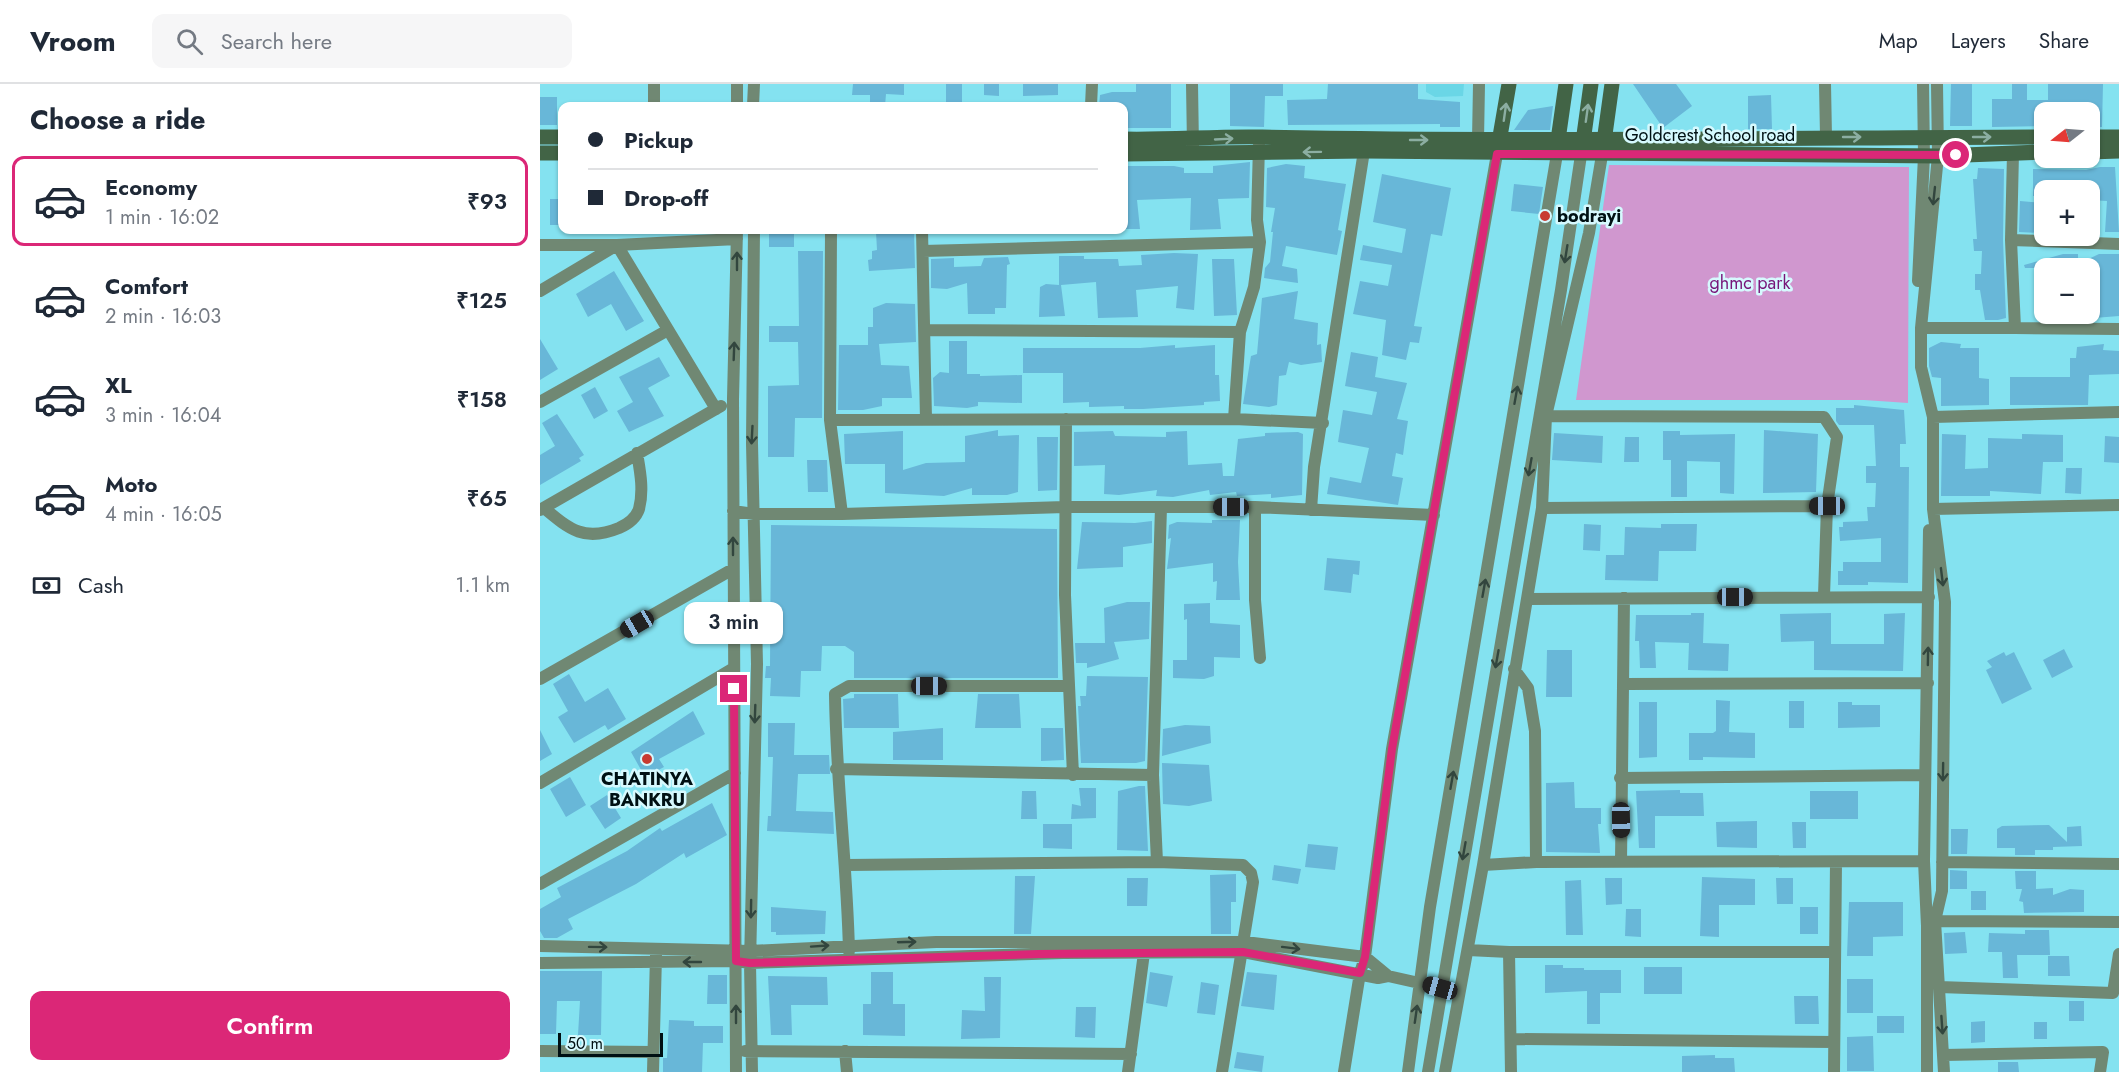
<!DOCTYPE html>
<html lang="en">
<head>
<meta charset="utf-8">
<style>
	body { margin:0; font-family:Jost,sans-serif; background:#f6f6f7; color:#1f2937; height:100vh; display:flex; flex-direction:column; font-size:22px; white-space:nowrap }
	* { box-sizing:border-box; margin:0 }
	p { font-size:20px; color:#747a83 }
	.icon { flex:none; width:33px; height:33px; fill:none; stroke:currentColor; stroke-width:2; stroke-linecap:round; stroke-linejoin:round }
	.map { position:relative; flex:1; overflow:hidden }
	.side { display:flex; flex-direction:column; background:#fff; width:540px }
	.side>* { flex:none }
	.top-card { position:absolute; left:18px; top:18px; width:570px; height:132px; border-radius:12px; box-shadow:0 2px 4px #0004; display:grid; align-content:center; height:132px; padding:0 30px; background:#fff }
	.needle { width:39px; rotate:253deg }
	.controls { position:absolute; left:1494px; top:18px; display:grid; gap:12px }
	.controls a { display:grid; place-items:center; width:66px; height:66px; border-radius:12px; background:#fff; box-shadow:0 2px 4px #0004; font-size:30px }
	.scale { position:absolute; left:18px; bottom:15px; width:105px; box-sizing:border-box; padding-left:6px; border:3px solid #001013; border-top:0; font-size:16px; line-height:21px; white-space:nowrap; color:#001013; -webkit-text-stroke:4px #d6f9fe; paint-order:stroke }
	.end { position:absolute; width:27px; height:27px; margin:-14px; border:8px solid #db2777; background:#fff; box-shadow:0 0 0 3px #fff }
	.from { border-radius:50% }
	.bubble { position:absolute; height:42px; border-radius:12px; background:#fff; box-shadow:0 2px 4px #0004; font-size:20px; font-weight:600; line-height:42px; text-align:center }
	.car { position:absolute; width:18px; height:36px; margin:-18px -9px; border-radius:8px; box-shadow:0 0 4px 2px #0007; background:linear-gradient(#222 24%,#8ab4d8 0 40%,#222 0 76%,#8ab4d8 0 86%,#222 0) }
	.top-card b { display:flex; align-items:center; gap:21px; height:57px; font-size:22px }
	.top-card b+b { border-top:2px solid #e0e1e3 }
	.top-card i { width:15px; height:15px; background:#1f2937 }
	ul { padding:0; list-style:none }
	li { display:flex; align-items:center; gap:18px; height:90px; margin:0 12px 9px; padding:0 18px; border:3px solid transparent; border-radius:12px }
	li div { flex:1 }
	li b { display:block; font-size:22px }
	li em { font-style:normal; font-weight:600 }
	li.current { border-color:#db2777 }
	li>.icon { width:54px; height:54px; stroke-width:1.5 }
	h2 { padding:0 30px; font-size:27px; line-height:72px }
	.pay { display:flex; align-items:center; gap:15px; height:66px; padding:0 30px; font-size:22px }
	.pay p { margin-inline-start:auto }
	.cta { display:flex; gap:12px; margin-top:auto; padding:12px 30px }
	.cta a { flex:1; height:69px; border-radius:12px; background:#db2777; color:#fff; font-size:24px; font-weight:600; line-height:69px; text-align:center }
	header { display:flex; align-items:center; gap:36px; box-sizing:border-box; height:84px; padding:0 30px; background:#fff; border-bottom:2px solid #e0e1e3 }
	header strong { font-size:28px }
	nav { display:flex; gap:33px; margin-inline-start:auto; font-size:21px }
	.search { width:420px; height:54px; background:#f6f6f7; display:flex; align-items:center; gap:15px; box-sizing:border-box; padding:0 21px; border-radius:12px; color:#747a83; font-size:22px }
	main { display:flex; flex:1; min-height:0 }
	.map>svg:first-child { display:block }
</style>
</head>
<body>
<header>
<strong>Vroom</strong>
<div class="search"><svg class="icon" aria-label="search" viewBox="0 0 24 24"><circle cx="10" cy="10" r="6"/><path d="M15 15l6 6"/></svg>Search here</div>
<nav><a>Map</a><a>Layers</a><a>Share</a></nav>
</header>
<main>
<section class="side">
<h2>Choose a ride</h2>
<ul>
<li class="current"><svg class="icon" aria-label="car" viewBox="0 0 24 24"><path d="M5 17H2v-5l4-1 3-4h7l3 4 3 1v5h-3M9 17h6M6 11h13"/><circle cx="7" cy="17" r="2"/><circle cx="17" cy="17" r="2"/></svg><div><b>Economy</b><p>1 min · 16:02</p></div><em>₹93</em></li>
<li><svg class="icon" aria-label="car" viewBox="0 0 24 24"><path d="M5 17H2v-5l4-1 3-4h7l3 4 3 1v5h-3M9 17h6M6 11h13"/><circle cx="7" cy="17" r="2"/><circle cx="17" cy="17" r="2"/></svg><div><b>Comfort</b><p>2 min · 16:03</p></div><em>₹125</em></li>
<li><svg class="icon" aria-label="car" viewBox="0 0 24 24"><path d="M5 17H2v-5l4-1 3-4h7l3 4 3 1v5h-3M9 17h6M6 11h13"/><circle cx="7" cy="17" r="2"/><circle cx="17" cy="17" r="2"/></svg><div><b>XL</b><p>3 min · 16:04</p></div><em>₹158</em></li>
<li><svg class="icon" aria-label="car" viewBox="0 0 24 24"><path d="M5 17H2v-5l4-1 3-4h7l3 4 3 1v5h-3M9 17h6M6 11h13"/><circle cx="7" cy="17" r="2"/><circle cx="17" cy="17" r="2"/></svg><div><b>Moto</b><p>4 min · 16:05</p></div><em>₹65</em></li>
</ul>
<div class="pay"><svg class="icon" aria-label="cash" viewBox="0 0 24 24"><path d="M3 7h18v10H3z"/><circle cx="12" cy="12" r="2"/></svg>Cash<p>1.1 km</p></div>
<div class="cta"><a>Confirm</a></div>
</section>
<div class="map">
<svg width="1579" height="988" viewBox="0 0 1579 988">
	<rect width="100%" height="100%" fill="#84e2f0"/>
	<path fill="#6ad6e6" d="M886 0H924L923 12 895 13 886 8Z"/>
	<path fill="#d097cf" d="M1069 81 1369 83 1368 319 1324 316H1036Z"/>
	<path fill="#68b7d8" d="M313 0H364V11L346 10 345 22H330V11H312Z
		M406 0H422V22H406Z
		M444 0H459V12L444 11Z
		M483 0H518V11L483 12Z
		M596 0H631V44H584V22H559L560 11 572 8H596Z
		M690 0H743V12H725L724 43 690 42Z
		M788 0H878V15L920 18V43H900V40L748 41 747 16 787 15Z
		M1093 0H1136L1152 22 1123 44Z
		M1411 0H1432V42H1410Z
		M1472 0H1487V16H1508V0H1563L1562 43H1550V28H1504V42L1452 43V15H1472Z
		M1231 11 1232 45H1208V12Z
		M0 13H17V41H0Z
		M1013 22 1010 46H974L988 26Z
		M710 78 709 114 678 115 681 145 650 146 651 114 597 116 600 145H584V82H634L644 84V89H673V82Z
		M746 80 765 82 764 94 806 100 798 146 802 147 797 171 746 162 742 182 757 185 758 199 724 194 725 184 730 178 733 148H731L735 124 726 123 727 84Z
		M1560 83H1575L1579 148H1565L1567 117 1550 116V106H1504V112H1493V85L1546 86Z
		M1438 84 1464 85 1463 156 1466 234 1458 236H1445L1440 206H1435V190H1441L1442 167H1434L1433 155H1437L1433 95H1437Z
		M842 90 911 104 902 152 891 150 874 242 882 243 879 259 870 258 866 276 842 271 846 236 813 230 820 197 848 202 852 181 820 176 823 161 862 169 866 145 833 138Z
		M974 100 1003 103 999 130 971 127Z
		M10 115H22V141H10Z
		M1480 117 1503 119 1501 149 1479 148Z
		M229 146H254V163H229Z
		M343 146H374L375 184 329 187 328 176 332 175V167L337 166 336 148Z
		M258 167H283L282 334H255L254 373H228V302L259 301 258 258H229V242H259Z
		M634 169 658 170 654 226 636 224 638 202 596 206 598 233 558 234 556 198 521 201 525 232 499 233 500 203 506 200 519 201V172H544V175H578L579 182 602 181 601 171Z
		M1523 170H1538V180L1559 170H1579V232L1554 234V205H1550V184H1485L1484 181Z
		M468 173 470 180 467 181 466 224H455V230H428L427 199 407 205 391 204V175L414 174V183L441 182 444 174Z
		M672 175H694L697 231 674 232Z
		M74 187 104 237 86 247 71 220 48 233 36 210Z
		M758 207 754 235 778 239 777 261 781 260 782 278 761 281 749 278 746 291 739 292 737 321 729 323 703 320 711 272 717 270 722 214Z
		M346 219 375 220 376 258 339 260 341 281 369 282 372 314H342V322L323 326H298L299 261H328V243H333V224Z
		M0 255 18 285 0 296Z
		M409 257H427V290H440V292L482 291V319L438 318V322L427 324 394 322 393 294 400 288 409 289Z
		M1401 258 1421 260 1420 264H1439V294L1449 295V321L1401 322V294L1392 293 1389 282V264Z
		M1564 260 1563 266 1579 267V290L1549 291 1548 321H1470V293H1530V274H1536L1537 263Z
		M635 261V264L675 261V291H679L680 317 664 318V321L603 325H584V322L549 323V318L523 319V289H483V264H600Z
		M811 268 838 273 835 293 867 299 857 335 868 337 865 356 863 371 856 369 852 392 863 394 858 421 787 410 790 393 821 399 829 364 798 358 803 326 832 331 837 308 805 302Z
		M119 273 130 292 108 304 124 332 89 348 77 327 93 318 79 293Z
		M55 303 68 327 54 335 41 311Z
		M1314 321 1364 326 1366 360H1360V383H1369L1368 499 1328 498V501H1298V487H1303V478H1341V454L1300 457 1299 443H1303V438L1328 437 1327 423H1335L1336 399H1326V382H1336L1334 341H1299L1296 337V324H1314Z
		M17 330 44 371 39 374 41 377 0 401V371L15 362 2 339Z
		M458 346V352L479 351 478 408 467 411H432V404L404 412 345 409V380H305L304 350 363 347V386L386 379 425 378V352Z
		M1224 346 1278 350 1276 408 1223 409Z
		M573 347 575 352 626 353V348L647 347 648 381 682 379 683 392H694L698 355 725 352V349L758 348 763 350 762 411 731 414V410L697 412 696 408 670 411 669 406 633 413 616 412 617 406 579 411 564 410 565 381 534 382V348Z
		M1123 347H1140V351L1195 350 1194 410 1180 409V378L1147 377V413H1131V376H1123Z
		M1014 349 1063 352 1062 379 1012 376Z
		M1402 350 1426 351 1425 385 1448 384V354L1482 355V350L1523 351V378H1503L1501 410 1450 407V412H1401Z
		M1565 352 1579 353V379L1564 378Z
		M497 353H518L517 406 498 407Z
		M1085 353H1099V378H1084Z
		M267 376H287L288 408H268Z
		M1526 384H1542L1541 410 1525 409Z
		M672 436H700L698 478 700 516H676L677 497 673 498V479L627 485 631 454 628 455 629 441 637 438 672 439Z
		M612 437V459L583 463V483L537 485 542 438 595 439Z
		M1044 440 1061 441 1060 467 1043 466Z
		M1121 440H1157L1156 467H1119L1118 497 1065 496 1066 471H1084L1085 443 1121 444Z
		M231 441 517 445 518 594H314V568L305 562H282L281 587H261L260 613 230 612 231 594H225L226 582H230Z
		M787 474 820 477 819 491 813 490 811 509 784 506Z
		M587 518H610L609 555 574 558 579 575 547 584V579H536L535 559H565L564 524Z
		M670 519V539L700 541V574L674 573V592L664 595 633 594V576H647V535L644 536V520Z
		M1151 529H1164L1163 559 1189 560 1188 587 1148 586 1149 559 1115 558 1116 584H1100L1099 557H1095L1096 531H1151Z
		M1291 529V560H1344V530L1365 529 1363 587 1274 586V557L1241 558 1240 530Z
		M1524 565 1533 583 1512 594 1503 576Z
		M1007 566H1032V613H1006Z
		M1464 568 1466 572 1474 568 1492 605 1462 620 1446 586 1452 583 1447 577Z
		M29 590 45 618 68 604 86 635 68 646 65 641 34 659 18 633 28 627 13 600Z
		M547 592 608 593 605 677 596 679H541L538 622H541L540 612H546Z
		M314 610H358L359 644H304L303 615 314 614Z
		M438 610H479L481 644H435Z
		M1176 616 1190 617 1189 648 1215 649V674L1163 673V676H1149V649H1173L1176 647Z
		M1249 617H1264V644H1249Z
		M1099 618H1117V673L1099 674Z
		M1298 618H1312V621H1340V643L1298 644Z
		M153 627 165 650 119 675 124 683 105 693 91 668Z
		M228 639H255L254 671H289L290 690H258L256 727 293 728 294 750 227 747 228 732H231L233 673H228Z
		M645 641 670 642 671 659 622 672 623 645Z
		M403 644V676H353V648Z
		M501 644H523L524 676 501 677Z
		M0 646 12 670 0 677Z
		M622 679 669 681 672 717 649 722 623 720Z
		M30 693 46 721 26 733 10 705Z
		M1034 698 1035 724H1061V740H1058L1060 769 1006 768V699Z
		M599 702H605L608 767 577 766 578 707Z
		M539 704H556V734L531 735 532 720 541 722Z
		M1140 706V709H1163L1164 732H1115V764H1099L1096 707Z
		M482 707H496L497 735H481Z
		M1270 707H1318V735H1270Z
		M67 711 81 734 65 745 50 722Z
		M172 719 187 751 146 774 144 769 96 800 28 835 33 845 17 854H4L0 847V825L21 813 17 804 87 767 120 744 122 747Z
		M1217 737V764L1177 763 1176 738Z
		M1252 738H1266V764H1253Z
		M503 740H532V765L503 764Z
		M1509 741 1527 758V743L1541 742 1542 762 1513 763V766H1495V771H1475V764H1457V745L1462 742Z
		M1411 745H1428L1427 770H1411Z
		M768 760 798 763 795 786 765 783Z
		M734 781 761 785 758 800 732 796Z
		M1410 786 1427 787V805H1410Z
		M1475 787H1496V805L1513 804V811L1530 805 1544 806V828L1484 829 1483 818 1479 817 1482 805H1476Z
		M696 790V818H691V850H671L670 791Z
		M475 792H495L491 850H474Z
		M1162 793 1215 795V821H1179V853L1160 852Z
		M587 794H608L607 822H587Z
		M1065 794H1082V820L1066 821Z
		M1236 794H1253V820H1237Z
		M1041 796 1043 851H1026L1025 797Z
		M1431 807H1446V826H1431Z
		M1309 818H1363V852L1333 853V872H1307Z
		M231 823 286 827 285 850 236 851V848H231Z
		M1260 823H1278V850H1260Z
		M1086 825H1101V853L1085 852Z
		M1485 846H1509L1510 871H1477L1478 894H1463L1462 868H1448L1449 849 1485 850Z
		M1425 848 1427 869 1405 870 1404 849Z
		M1508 872H1529L1530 892H1508Z
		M1005 881H1023V884H1044V886H1081V909H1060V940H1047V907L1005 909Z
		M1104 883H1142V910H1104Z
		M0 887H62L61 951H38L40 917H17L16 950H0Z
		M331 888H353V920H365V952L323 951V920H331Z
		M610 888 633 892 627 923 606 919Z
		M707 888 737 891 734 926 701 922Z
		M168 891H187V920H167Z
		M228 892 287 893 288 921H251L252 951H231Z
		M444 893H461L460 954 421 955 422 926 445 927Z
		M1307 895H1333V929H1307Z
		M661 898 679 901 675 931 657 929Z
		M1254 912H1278L1279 940H1255Z
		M1529 917H1544V937H1529Z
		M536 923H556L555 954 535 953Z
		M1337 932H1364V949H1337Z
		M129 936 154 937V942H183V959H163L162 988H123V974H127Z
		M1445 937V958L1431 959V938Z
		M1494 938H1507V955H1494Z
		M1333 952 1334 987H1307V953Z
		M697 968 724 972 722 988 694 984Z
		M1175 971V974H1194L1195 988H1142V972Z
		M1458 978H1478L1479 988H1458Z"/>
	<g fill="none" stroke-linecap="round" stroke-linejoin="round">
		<path stroke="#708873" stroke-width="12" d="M114 0V22
			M197 0V22
			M652 0 653 62
			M1285 0 1286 52
			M1397 0 1398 72 1381 244V283L1393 333V425L1405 518 1402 807 1395 837 1404 988
			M213 22 214 0
			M551 22 552 0
			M938 56 939 0
			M1473 69 1471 156 1475 244 1579 245
			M291 146 290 336 302 430
			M382 146 386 335
			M1471 156 1579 160
			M0 161H77L197 155
			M383 167 720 158
			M1378 197 1384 72 1383 0
			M0 207 77 161 176 325
			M1381 244H1475
			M386 246 700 248
			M0 318 128 246
			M1006 332 1284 333 1297 353 1287 422 1284 512
			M1393 333 1579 328
			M526 335 525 511 533 691
			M694 335 700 248 714 203 720 158 717 136 719 61
			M290 336 694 335 783 339
			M715 423V516L720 574
			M4 424C30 446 45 458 79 444 88 440 96 434 99 425 104 406 100 387 97 369
			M1002 424 1287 422
			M1393 425 1579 421
			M0 426 181 322
			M771 426 774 383 824 67
			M193 427 214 430H302L525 423H715L894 431
			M987 515 1389 513
			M974 585 988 604 995 647 996 778
			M0 595 193 485
			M1084 600 1388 599
			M296 685 613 691
			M1080 694 1385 691
			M0 699 194 584
			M617 778 613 691 621 423
			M1081 778 1084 514
			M1402 778 1579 780
			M307 781 617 778 703 781 711 789 713 798 682 988
			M943 781 996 778 1384 777
			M0 800 195 689
			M1395 837 1579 838
			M0 862 210 867 396 858H705L825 873 848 892
			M928 866 969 868
			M309 867C307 781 296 696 295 610L309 602H528
			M0 879 196 877 210 879 523 869 703 868 838 894 848 892 906 905
			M1399 903 1573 909 1579 870
			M971 955 1294 958
			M0 967 113 968
			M205 967 591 970
			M305 967 307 988
			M1404 971 1563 968 1560 988
			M113 988 116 872
			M196 988 193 315 197 146
			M212 988 210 879 217 580 212 359 214 146
			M588 988 604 869
			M804 988 820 889 825 873 852 665 957 70
			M868 988 890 823 1017 70
			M888 988 1021 206 1041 71
			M905 988 943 781 1002 424 1006 332 1049 149 1062 71
			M971 988 969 868H1295
			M1294 988 1296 778
			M1387 988V842L1384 777 1389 446"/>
		<path stroke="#426446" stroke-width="15" d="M0 53H22
			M1550 53H1579
			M584 55C630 56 676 52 722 53 983 58 1244 54 1504 53
			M1018 56 1026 0
			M958 64 969 0
			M1042 65 1051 0
			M1063 65 1072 0
			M1550 68 1579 67
			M0 69H22
			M584 70 824 67 1398 72 1504 68"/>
	</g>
	<defs><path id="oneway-shaft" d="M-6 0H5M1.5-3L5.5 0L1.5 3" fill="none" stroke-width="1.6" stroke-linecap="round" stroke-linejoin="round" transform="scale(1.5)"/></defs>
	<g stroke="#8caea2">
		<use href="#oneway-shaft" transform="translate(965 28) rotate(-82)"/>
		<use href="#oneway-shaft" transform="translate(1047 29) rotate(-82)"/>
		<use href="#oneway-shaft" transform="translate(1312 53)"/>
		<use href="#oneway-shaft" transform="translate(1442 53)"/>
		<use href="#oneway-shaft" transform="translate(684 55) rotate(-3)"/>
		<use href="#oneway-shaft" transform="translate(879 56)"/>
		<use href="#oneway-shaft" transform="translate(772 68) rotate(179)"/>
	</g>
	<g stroke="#32463e">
		<use href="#oneway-shaft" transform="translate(1394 112) rotate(96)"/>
		<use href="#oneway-shaft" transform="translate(1026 170) rotate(99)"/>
		<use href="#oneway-shaft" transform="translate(197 177) rotate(-90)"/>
		<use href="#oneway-shaft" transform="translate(194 267) rotate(-88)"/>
		<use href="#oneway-shaft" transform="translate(976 311) rotate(-80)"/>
		<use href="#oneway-shaft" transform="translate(212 351) rotate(93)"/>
		<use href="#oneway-shaft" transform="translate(990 383) rotate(100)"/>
		<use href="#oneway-shaft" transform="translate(193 462) rotate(-90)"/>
		<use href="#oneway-shaft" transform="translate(1402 493) rotate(83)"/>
		<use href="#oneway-shaft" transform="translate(944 504) rotate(-80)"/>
		<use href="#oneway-shaft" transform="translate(1388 572) rotate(-89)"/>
		<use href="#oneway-shaft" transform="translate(957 575) rotate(100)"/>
		<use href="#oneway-shaft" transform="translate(215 630) rotate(92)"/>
		<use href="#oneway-shaft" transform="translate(1403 688) rotate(91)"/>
		<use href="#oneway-shaft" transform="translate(912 696) rotate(-80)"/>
		<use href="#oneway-shaft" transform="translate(924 767) rotate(100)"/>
		<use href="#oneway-shaft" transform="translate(211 825) rotate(91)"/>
		<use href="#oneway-shaft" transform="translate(367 858) rotate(-2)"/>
		<use href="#oneway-shaft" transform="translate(280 862) rotate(-4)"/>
		<use href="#oneway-shaft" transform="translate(58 863) rotate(1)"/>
		<use href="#oneway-shaft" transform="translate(751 864) rotate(7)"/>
		<use href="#oneway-shaft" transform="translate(152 878) rotate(180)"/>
		<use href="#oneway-shaft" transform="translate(196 930) rotate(-90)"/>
		<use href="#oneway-shaft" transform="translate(876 930) rotate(-82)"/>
		<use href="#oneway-shaft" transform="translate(1402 941) rotate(86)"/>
	</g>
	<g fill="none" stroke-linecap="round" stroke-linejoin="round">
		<path stroke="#db2777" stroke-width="8" d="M194 605 196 877 210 879 499 870 703 868 820 889 825 873 852 665 957 70 1416 71"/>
	</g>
	<g fill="#c83a32" stroke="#d6f9fe" stroke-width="2">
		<circle cx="1005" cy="132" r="6"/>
		<circle cx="107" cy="675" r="6"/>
	</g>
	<g text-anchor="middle" stroke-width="5" stroke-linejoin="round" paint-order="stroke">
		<g font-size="18" fill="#001013" stroke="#d6f9fe">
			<text x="1170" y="57">Goldcrest School road</text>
		</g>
		<g font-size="18" font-weight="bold" fill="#001013" stroke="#d6f9fe" text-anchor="start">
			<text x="1017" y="138">bodrayi</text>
			<text x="107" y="701" text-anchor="middle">CHATINYA<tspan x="107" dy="21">BANKRU</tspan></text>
		</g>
		<g font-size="18" fill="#771478" stroke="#d6f9fe">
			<text x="1210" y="205">ghmc park</text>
		</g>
	</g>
</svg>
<div class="controls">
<a><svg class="needle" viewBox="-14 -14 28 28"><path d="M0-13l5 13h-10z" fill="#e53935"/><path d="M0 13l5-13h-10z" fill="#747a83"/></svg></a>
<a>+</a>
<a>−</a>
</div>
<div class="scale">50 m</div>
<i class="end from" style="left:1416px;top:71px"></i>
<i class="end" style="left:194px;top:605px"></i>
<div class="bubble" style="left:144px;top:518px;width:99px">3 min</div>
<i class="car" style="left:1287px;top:422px;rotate:270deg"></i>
<i class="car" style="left:691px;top:423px;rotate:270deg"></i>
<i class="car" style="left:1195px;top:513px;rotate:90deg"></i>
<i class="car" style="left:97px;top:540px;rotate:240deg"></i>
<i class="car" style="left:389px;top:602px;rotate:90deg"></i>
<i class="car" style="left:1081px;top:736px;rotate:179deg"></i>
<i class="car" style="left:900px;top:904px;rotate:286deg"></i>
<div class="top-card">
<b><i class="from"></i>Pickup</b>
<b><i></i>Drop-off</b>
</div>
</div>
</main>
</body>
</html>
